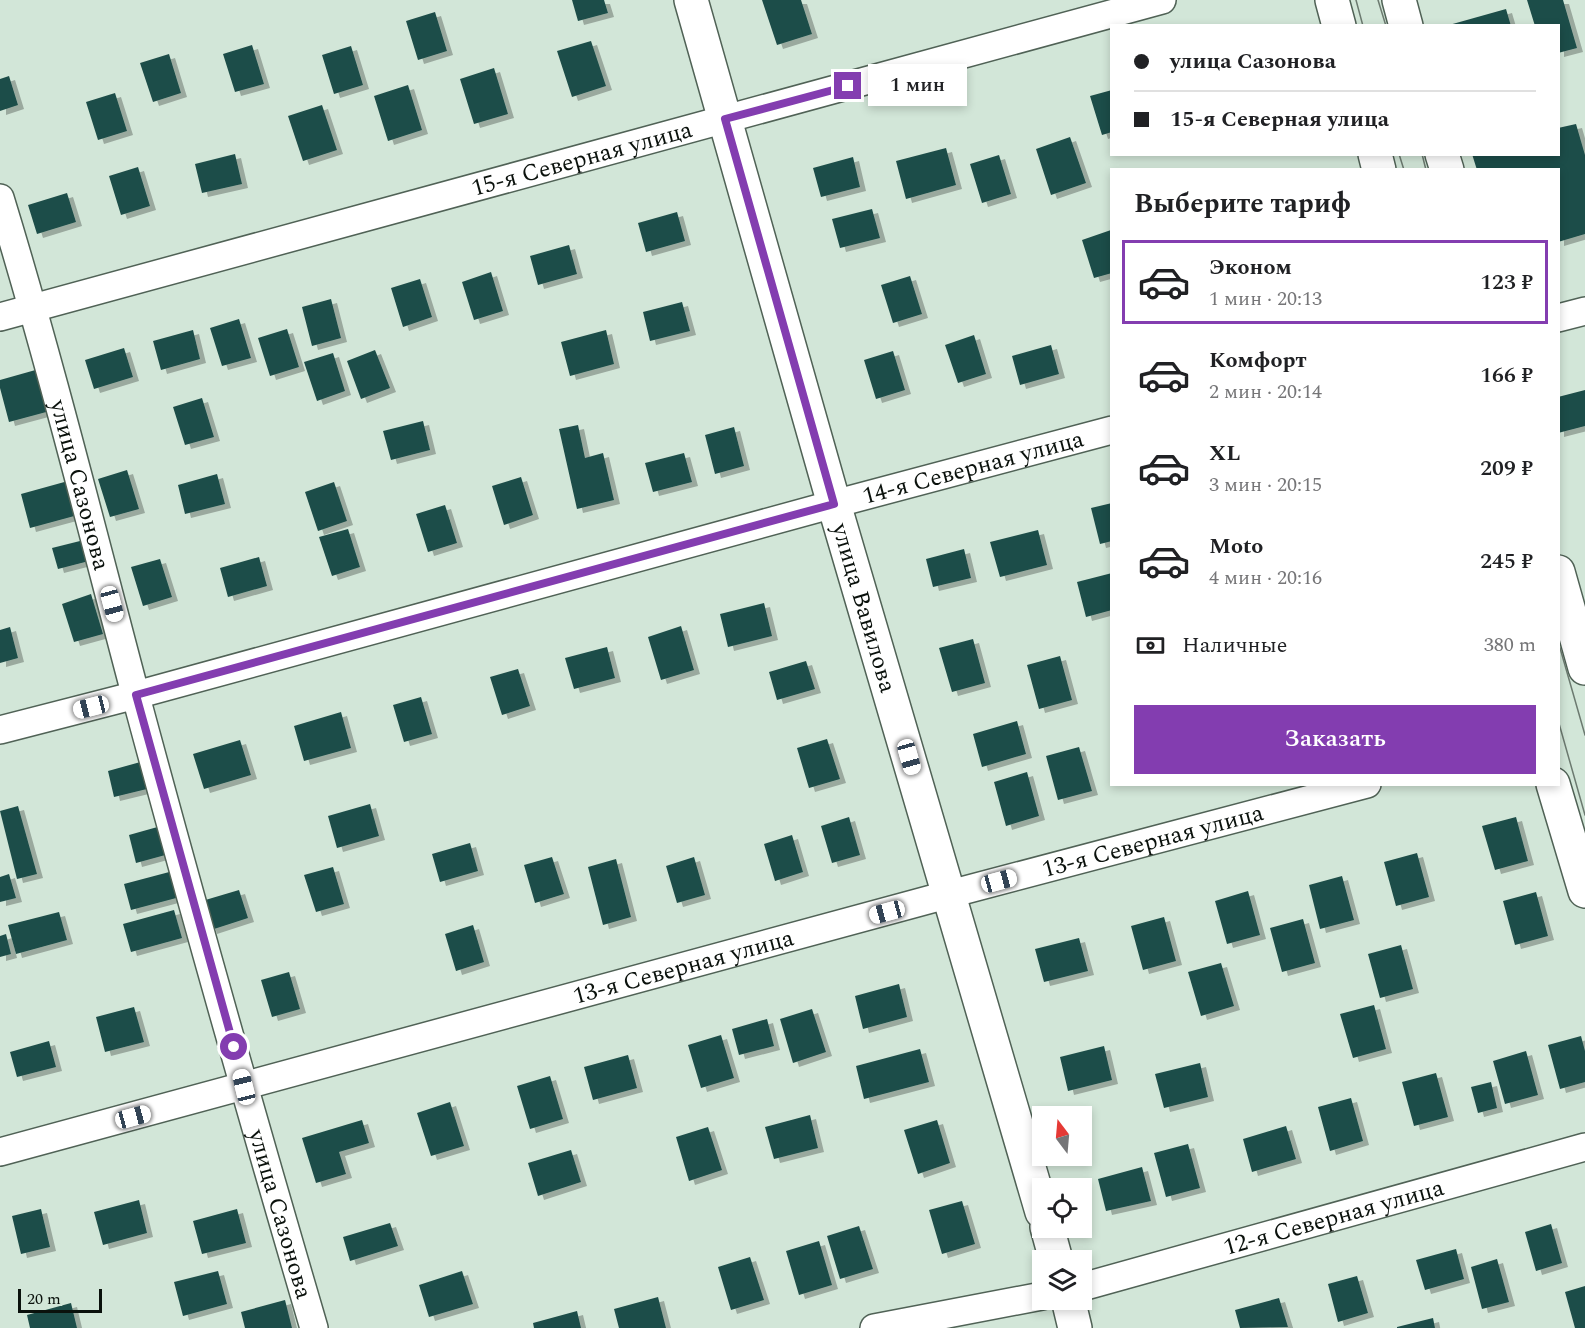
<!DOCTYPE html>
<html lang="ru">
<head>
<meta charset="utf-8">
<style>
	body { margin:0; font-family:Spectral,serif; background:#f6f6f6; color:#202124; height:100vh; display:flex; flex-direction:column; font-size:22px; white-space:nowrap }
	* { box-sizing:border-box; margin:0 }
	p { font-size:20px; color:#757577 }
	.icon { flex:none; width:33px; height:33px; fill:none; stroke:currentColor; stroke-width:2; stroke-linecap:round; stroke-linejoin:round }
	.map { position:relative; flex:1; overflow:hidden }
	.side { position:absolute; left:1110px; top:168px; width:450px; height:618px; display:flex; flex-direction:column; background:#fff; border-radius:0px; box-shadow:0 3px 9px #0003 }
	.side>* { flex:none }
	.guide { position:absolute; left:1110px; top:24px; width:450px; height:132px; border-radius:0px; box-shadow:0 3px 9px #0003; display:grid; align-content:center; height:132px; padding:0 24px; background:#fff }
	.needle { width:39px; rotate:344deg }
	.buttons { position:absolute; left:1032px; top:1106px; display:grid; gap:12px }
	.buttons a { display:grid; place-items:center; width:60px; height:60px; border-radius:0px; background:#fff; box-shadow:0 3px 9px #0003; font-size:30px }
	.scale { position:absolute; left:18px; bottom:15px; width:84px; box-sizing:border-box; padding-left:6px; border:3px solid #0a110c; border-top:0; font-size:16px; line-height:21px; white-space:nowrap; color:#0a110c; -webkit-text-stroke:4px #d2e6d8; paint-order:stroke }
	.end { position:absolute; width:27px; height:27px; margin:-14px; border:8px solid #833db0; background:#fff; box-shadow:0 0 0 3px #fff }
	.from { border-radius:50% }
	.bubble { position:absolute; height:42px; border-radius:0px; background:#fff; box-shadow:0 3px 9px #0003; font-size:20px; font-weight:600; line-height:42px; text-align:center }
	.car { position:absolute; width:18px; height:36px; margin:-18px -9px; border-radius:8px; box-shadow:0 0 4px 2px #0007; background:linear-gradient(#fff 24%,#345 0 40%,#fff 0 76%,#345 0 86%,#fff 0) }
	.guide b { display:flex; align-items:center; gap:21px; height:57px; font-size:22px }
	.guide b+b { border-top:2px solid #e0e0e0 }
	.guide i { width:15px; height:15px; background:#202124 }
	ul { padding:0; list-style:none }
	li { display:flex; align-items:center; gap:18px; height:84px; margin:0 12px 9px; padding:0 12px; border:3px solid transparent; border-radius:0px }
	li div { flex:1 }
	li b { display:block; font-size:22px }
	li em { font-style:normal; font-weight:600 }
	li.active { border-color:#833db0 }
	li>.icon { width:54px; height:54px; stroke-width:1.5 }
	h2 { padding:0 24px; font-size:27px; line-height:72px }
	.pay { display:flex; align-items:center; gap:15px; height:66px; padding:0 24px; font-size:22px }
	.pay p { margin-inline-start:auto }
	.button { display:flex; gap:12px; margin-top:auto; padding:12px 24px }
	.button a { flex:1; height:69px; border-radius:0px; background:#833db0; color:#fff; font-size:24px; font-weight:600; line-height:69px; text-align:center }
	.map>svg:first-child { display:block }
</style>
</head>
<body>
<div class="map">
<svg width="1585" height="1328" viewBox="0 0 1585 1328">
	<defs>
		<filter id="shadow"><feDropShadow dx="6" dy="4" stdDeviation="0" flood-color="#0004"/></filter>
	</defs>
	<rect width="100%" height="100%" fill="#d2e6d8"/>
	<path fill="#1f4d48" filter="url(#shadow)" d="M572 0H604L608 13 578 21Z
		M762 0H801L812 34 777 45Z
		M1527 0H1563L1577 48 1558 53V26H1535Z
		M1506 9 1511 26H1449V25Z
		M435 12 447 51 418 60 406 21Z
		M591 41 606 86 572 97 557 51Z
		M252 45 264 84 235 92 223 54Z
		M351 46 363 85 334 94 322 55Z
		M169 54 181 93 153 102 140 63Z
		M494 68 508 114 474 124 460 79Z
		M9 76 18 105 0 111V79Z
		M408 85 422 130 388 141 374 96Z
		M1112 90V132L1102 135 1090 96Z
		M115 93 127 131 98 140 86 102Z
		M322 105 337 150 303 161 288 116Z
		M1576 124 1585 155V234L1558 242V170H1477L1472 154H1558V128Z
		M1070 137 1086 183 1051 195 1036 149Z
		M946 148 956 185 906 199 896 161Z
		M235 154 242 184 202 193 195 164Z
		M999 155 1011 194 982 203 970 164Z
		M853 157 860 187 821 197 813 168Z
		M138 167 150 206 121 215 109 176Z
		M67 193 76 222 37 234 28 205Z
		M872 209 880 238 840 248 832 219Z
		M677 212 685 241 646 252 638 223Z
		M1111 230 1112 273 1094 278 1082 240Z
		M569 245 577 274 538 285 530 256Z
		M491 272 503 311 474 320 462 282Z
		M910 276 922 314 893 323 881 285Z
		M420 279 432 317 403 327 391 288Z
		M331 299 341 338 312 346 302 307Z
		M682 302 690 331 650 341 643 312Z
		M239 319 251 358 222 366 210 328Z
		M287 329 299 367 270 376 258 338Z
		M193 330 200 359 161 370 153 341Z
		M606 330 614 364 570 376 561 342Z
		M974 335 986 374 958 383 945 345Z
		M1051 345 1059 374 1020 385 1012 356Z
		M124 348 133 377 94 389 85 360Z
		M375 350 390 388 361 399 347 361Z
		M893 351 905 390 876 399 864 360Z
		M333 353 345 391 317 401 304 362Z
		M39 369 50 411 9 422 0 388V380Z
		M1585 390V426L1558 433V397Z
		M202 398 214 437 185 445 173 407Z
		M423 421 430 450 391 460 383 431Z
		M578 425 585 458 603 453 614 500 577 509 559 429Z
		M734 427 744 466 715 474 705 435Z
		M684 453 692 482 653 492 645 463Z
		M127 470 139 509 110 517 98 479Z
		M217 474 225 504 185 514 178 485Z
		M521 477 533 515 504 525 492 486Z
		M68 481 78 515 30 528 21 494Z
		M334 482 347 521 318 531 305 492Z
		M1112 503V541L1100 544 1091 508Z
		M445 505 457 543 428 552 416 514Z
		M348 529 360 567 332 576 319 537Z
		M1038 530 1047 565 1000 577 990 542Z
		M84 540 89 561 58 569 52 548Z
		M964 549 971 578 933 587 926 559Z
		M259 557 267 586 228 597 220 568Z
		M160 559 172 597 143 606 131 567Z
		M1112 573V610L1086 617 1077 582Z
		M91 594 103 634 74 642 62 604Z
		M764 603 772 636 728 647 720 614Z
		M681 626 694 670 661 680 648 637Z
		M10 627 18 658 0 663V630Z
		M973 639 985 683 952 692 939 648Z
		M607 647 615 678 574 689 565 658Z
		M1060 656 1072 700 1039 709 1027 665Z
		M806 661 815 689 777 700 769 672Z
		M518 669 530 706 502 715 490 677Z
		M421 697 432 734 404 742 393 705Z
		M341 712 351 748 304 761 294 726Z
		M1017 721 1026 754 982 767 973 734Z
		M827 739 840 779 809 788 797 748Z
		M240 740 251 775 204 789 193 754Z
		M1079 747 1092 791 1058 800 1046 756Z
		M144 761 151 788 114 797 108 771Z
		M1027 772 1039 816 1006 826 994 782Z
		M370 804 379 836 337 848 328 816Z
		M18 806 37 874 17 879 0 811Z
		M849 817 860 855 832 863 821 826Z
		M1516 817 1528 861 1495 870 1482 826Z
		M161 826 169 854 136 863 129 835Z
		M792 835 803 872 775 881 764 844Z
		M470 843 478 871 440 882 432 854Z
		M1417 853 1429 897 1396 906 1384 862Z
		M552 857 564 894 535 903 524 865Z
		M694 857 705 895 677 903 666 866Z
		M616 859 631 917 603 925 588 867Z
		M333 867 344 904 316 912 304 875Z
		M173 871 180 897 131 910 124 884Z
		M9 874 16 898 0 902V877Z
		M1342 876 1354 920 1320 929 1309 885Z
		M239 890 248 918 211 930 202 901Z
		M1248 891 1260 935 1227 944 1215 901Z
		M1536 892 1548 936 1515 945 1503 901Z
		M174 910 182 938 131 952 123 924Z
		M59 912 67 940 16 954 8 925Z
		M1164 917 1176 961 1143 970 1131 926Z
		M1303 919 1315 963 1282 972 1270 928Z
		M473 925 484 962 456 971 445 934Z
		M6 934 11 954 0 957V936Z
		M1079 938 1088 971 1044 982 1035 949Z
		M1401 945 1413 989 1380 998 1368 954Z
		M1221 963 1234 1006 1201 1016 1188 972Z
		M289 972 300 1009 272 1017 261 980Z
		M899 984 907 1017 863 1029 855 996Z
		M1374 1005 1386 1049 1353 1058 1340 1014Z
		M134 1007 144 1042 105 1052 96 1017Z
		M812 1009 826 1052 793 1063 780 1019Z
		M767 1019 774 1046 739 1055 732 1029Z
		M721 1035 734 1078 701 1088 688 1045Z
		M1581 1036 1585 1051V1082L1560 1089 1548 1045Z
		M49 1041 56 1067 17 1077 10 1052Z
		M1104 1046 1112 1080 1068 1091 1060 1057Z
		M920 1049 929 1082 864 1099 856 1066Z
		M1526 1051 1538 1095 1505 1104 1493 1061Z
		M628 1055 637 1088 593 1100 584 1067Z
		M1200 1063 1208 1097 1164 1108 1155 1074Z
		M1436 1073 1448 1117 1414 1126 1402 1082Z
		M550 1076 563 1119 530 1129 517 1086Z
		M1491 1082 1497 1108 1478 1113 1471 1087Z
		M1351 1098 1363 1141 1330 1151 1318 1107Z
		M450 1102 464 1146 431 1156 417 1113Z
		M810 1115 818 1148 774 1159 765 1127Z
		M362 1120 369 1143 339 1152 346 1174 316 1183 302 1138Z
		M937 1120 950 1163 918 1174 904 1130Z
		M1286 1126 1296 1159 1252 1172 1243 1139Z
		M708 1127 722 1170 689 1181 676 1137Z
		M1188 1144 1200 1188 1166 1197 1154 1153Z
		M571 1150 581 1182 538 1196 528 1163Z
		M1142 1167 1151 1201 1106 1211 1098 1179Z
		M139 1200 147 1233 103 1245 94 1212Z
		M962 1201 975 1244 942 1254 929 1210Z
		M41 1209 50 1247 21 1254 12 1216Z
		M237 1209 246 1243 202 1254 193 1221Z
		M390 1223 398 1246 350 1261 343 1237Z
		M1551 1224 1562 1263 1536 1271 1525 1232Z
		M859 1226 873 1269 840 1279 827 1236Z
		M819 1241 832 1285 799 1295 786 1251Z
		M1456 1249 1464 1279 1425 1290 1416 1260Z
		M750 1257 764 1300 731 1310 718 1267Z
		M1497 1259 1509 1302 1482 1309 1471 1267Z
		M218 1271 227 1304 183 1316 174 1282Z
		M462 1271 473 1304 429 1317 419 1285Z
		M1357 1276 1368 1313 1338 1322 1328 1284Z
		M1585 1286V1328H1575L1565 1292Z
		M658 1297 666 1328H619L614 1309Z
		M1279 1298 1288 1327 1240 1328 1235 1310Z
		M285 1300 292 1328H245L241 1312Z
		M71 1303 77 1328H30L27 1315Z
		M577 1311 581 1328H534L533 1323Z
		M1433 1318 1435 1328H1397V1327Z"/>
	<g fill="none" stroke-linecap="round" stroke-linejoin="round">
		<defs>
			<g id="street">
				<path id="s1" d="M0 198C50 361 91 527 135 693 192 905 252 1117 314 1328"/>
				<path id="s2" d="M0 317 1162 0"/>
				<path d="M1558 318 1585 311"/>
				<path id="s3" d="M0 730 136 695 834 504 1112 430"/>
				<path id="s4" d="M0 1152 950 894 1367 784"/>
				<path id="s5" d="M1082 1287 1585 1147"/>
				<path d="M874 1328 1042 1296"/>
			</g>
			<g id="secondary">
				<path id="s6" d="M691 0 834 504 1042 1212"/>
				<path d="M1332 0 1339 26"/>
				<path d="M1399 0 1406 26"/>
				<path d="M1375 154 1379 170"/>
				<path d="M1442 154 1447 170"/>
				<path d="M1558 572 1585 668"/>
				<path d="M1553 784 1585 891"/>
				<path d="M1047 1227 1056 1260"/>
				<path d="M1068 1299 1075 1328"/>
			</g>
		</defs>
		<use href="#street" stroke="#506256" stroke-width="30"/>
		<use href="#secondary" stroke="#506256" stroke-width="36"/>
		<use href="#street" stroke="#fff" stroke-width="27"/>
		<use href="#secondary" stroke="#fff" stroke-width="33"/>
		<path stroke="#6c7a70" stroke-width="1.5" d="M1356 0 1363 26
			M1378 0 1386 26
			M1399 154 1404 170
			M1422 154 1426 170
			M1558 641 1585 735
			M1558 720 1585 815"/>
	</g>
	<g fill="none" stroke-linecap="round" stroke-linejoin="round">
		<path stroke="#833db0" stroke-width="8" d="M234 1047 136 695 834 504 725 119 848 86"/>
	</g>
	<g text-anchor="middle" stroke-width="6" stroke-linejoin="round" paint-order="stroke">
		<g font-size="24" fill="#0a110c" stroke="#d2e6d8">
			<text dy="8" stroke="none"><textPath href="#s2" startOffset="603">15-я Северная улица</textPath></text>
			<text dy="8" stroke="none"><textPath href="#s3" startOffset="1008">14-я Северная улица</textPath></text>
			<text dy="8" stroke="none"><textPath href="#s1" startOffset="298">улица Сазонова</textPath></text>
			<text dy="8" stroke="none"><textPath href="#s6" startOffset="632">улица Вавилова</textPath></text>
			<text dy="8" stroke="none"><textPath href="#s4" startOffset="1194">13-я Северная улица</textPath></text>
			<text dy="8" stroke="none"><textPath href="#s4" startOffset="708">13-я Северная улица</textPath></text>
			<text dy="8" stroke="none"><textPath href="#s1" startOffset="1054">улица Сазонова</textPath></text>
			<text dy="8" stroke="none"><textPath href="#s5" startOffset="261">12-я Северная улица</textPath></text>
		</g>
	</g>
</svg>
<div class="buttons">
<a><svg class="needle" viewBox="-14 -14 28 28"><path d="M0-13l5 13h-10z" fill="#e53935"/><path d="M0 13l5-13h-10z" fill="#757577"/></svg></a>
<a><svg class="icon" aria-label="locate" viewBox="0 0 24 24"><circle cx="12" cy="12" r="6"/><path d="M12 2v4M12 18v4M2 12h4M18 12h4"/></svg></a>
<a><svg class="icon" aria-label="layers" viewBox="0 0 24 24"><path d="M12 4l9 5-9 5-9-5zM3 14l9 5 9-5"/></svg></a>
</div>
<div class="scale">20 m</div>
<i class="end from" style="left:234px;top:1047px"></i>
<i class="end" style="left:848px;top:86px"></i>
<div class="bubble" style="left:868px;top:64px;width:99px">1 мин</div>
<i class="car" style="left:112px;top:604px;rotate:165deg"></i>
<i class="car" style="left:91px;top:707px;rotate:256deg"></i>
<i class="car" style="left:909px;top:757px;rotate:164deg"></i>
<i class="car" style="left:999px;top:881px;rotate:75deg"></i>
<i class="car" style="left:887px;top:912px;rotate:255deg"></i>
<i class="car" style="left:244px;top:1087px;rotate:346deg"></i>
<i class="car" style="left:133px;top:1117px;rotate:75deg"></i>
<div class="guide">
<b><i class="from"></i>улица Сазонова</b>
<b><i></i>15-я Северная улица</b>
</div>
<section class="side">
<h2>Выберите тариф</h2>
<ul>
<li class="active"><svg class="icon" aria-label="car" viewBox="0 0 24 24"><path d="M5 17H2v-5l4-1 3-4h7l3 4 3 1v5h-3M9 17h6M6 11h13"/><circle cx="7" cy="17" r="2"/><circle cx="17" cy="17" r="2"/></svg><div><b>Эконом</b><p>1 мин · 20:13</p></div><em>123 ₽</em></li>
<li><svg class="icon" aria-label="car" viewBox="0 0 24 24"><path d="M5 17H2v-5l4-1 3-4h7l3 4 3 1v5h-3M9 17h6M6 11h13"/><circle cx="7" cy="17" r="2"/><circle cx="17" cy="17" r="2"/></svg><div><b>Комфорт</b><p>2 мин · 20:14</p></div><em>166 ₽</em></li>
<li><svg class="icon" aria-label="car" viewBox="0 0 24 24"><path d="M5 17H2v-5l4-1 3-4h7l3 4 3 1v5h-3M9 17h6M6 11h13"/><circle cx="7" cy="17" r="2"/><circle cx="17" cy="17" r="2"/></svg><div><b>XL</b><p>3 мин · 20:15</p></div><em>209 ₽</em></li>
<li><svg class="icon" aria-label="car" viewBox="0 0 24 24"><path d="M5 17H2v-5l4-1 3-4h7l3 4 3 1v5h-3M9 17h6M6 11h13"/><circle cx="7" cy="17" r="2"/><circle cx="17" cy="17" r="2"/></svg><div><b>Moto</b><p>4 мин · 20:16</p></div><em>245 ₽</em></li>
</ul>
<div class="pay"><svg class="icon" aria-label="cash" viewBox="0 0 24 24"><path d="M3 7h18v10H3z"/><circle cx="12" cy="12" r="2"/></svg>Наличные<p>380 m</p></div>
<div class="button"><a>Заказать</a></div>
</section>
</div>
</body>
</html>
